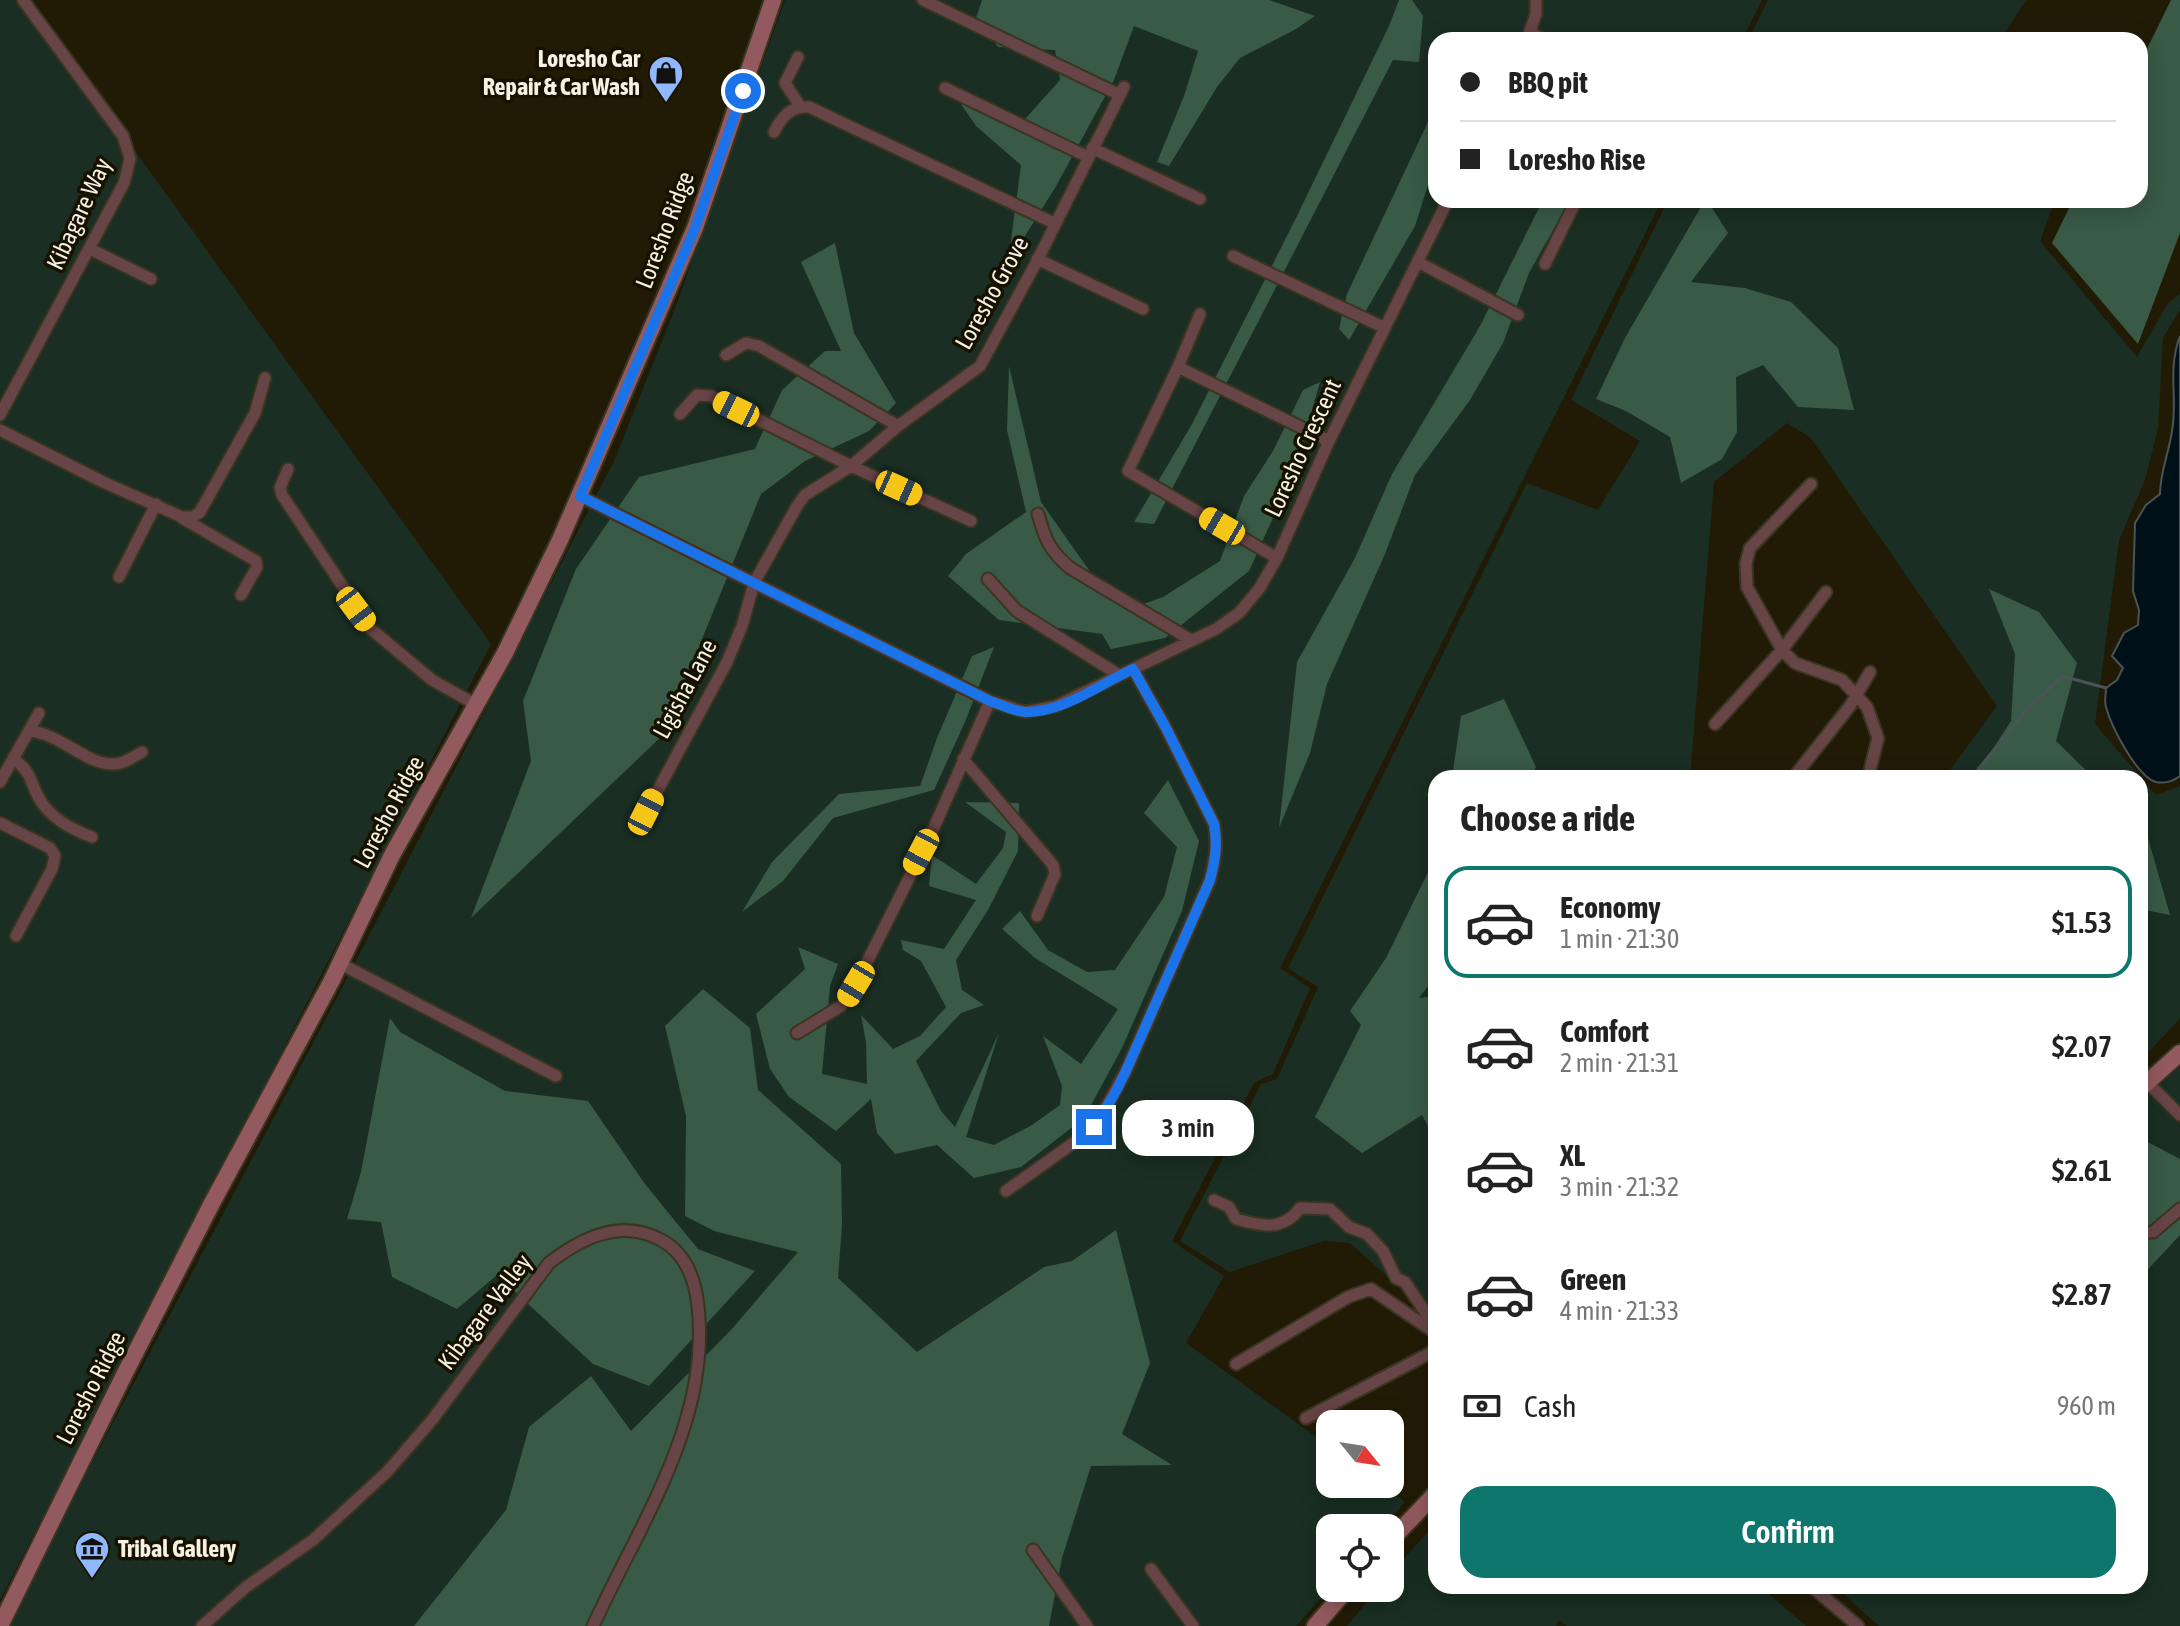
<!DOCTYPE html>
<html lang="en">
<head>
<meta charset="utf-8">
<style>
	body { margin:0; font-family:"Asap Condensed",sans-serif; background:#f2f2f2; color:#222; height:100vh; display:flex; flex-direction:column; font-size:30px; white-space:nowrap }
	* { box-sizing:border-box; margin:0 }
	p { font-size:26px; color:#767676 }
	.icon { flex:none; width:44px; height:44px; fill:none; stroke:currentColor; stroke-width:2; stroke-linecap:round; stroke-linejoin:round }
	.map { position:relative; flex:1; overflow:hidden }
	.sheet { position:absolute; left:1428px; top:770px; width:720px; height:824px; display:flex; flex-direction:column; background:#fff; border-radius:24px; box-shadow:0 4px 20px #0003 }
	.sheet>* { flex:none }
	.hud { position:absolute; left:1428px; top:32px; width:720px; height:176px; border-radius:24px; box-shadow:0 4px 20px #0003; display:grid; align-content:center; height:176px; padding:0 32px; background:#fff }
	.needle { width:52px; rotate:120deg }
	.controls { position:absolute; left:1316px; top:1410px; display:grid; gap:16px }
	.controls a { display:grid; place-items:center; width:88px; height:88px; border-radius:16px; background:#fff; box-shadow:0 4px 20px #0003; font-size:40px }
	.end { position:absolute; width:36px; height:36px; margin:-18px; border:10px solid #1a73e8; background:#fff; box-shadow:0 0 0 4px #fff }
	.from { border-radius:50% }
	.bubble { position:absolute; height:56px; border-radius:24px; background:#fff; box-shadow:0 4px 20px #0003; font-size:26px; font-weight:600; line-height:56px; text-align:center }
	.car { position:absolute; width:24px; height:48px; margin:-24px -12px; border-radius:10px; box-shadow:0 0 6px 2px #0007; background:linear-gradient(#f5c518 24%,#345 0 40%,#f5c518 0 76%,#345 0 86%,#f5c518 0) }
	.hud b { display:flex; align-items:center; gap:28px; height:76px; font-size:30px }
	.hud b+b { border-top:2px solid #e0e0e0 }
	.hud i { width:20px; height:20px; background:#222 }
	ul { padding:0; list-style:none }
	li { display:flex; align-items:center; gap:24px; height:112px; margin:0 16px 12px; padding:0 16px; border:4px solid transparent; border-radius:24px }
	li div { flex:1 }
	li b { display:block; font-size:30px }
	li em { font-style:normal; font-weight:600 }
	li.active { border-color:#0f766e }
	li>.icon { width:72px; height:72px; stroke-width:1.5 }
	h2 { padding:0 32px; font-size:36px; line-height:96px }
	.pay { display:flex; align-items:center; gap:20px; height:88px; padding:0 32px; font-size:30px }
	.pay p { margin-inline-start:auto }
	.button { display:flex; gap:16px; margin-top:auto; padding:16px 32px }
	.button a { flex:1; height:92px; border-radius:24px; background:#0f766e; color:#fff; font-size:32px; font-weight:600; line-height:92px; text-align:center }
	.map>svg:first-child { display:block }
</style>
</head>
<body>
<div class="map">
<svg width="2180" height="1626" viewBox="0 0 2180 1626">
	<rect width="100%" height="100%" fill="#211b06"/>
	<path fill="#1a2e23" d="M0 0H26L491 644 0 1600Z
		M785 0H1762L1742 40H1436V200H1662L1280 968 1310 988 1273 1074 1254 1083 1172 1241 1224 1276 1186 1343 1330 1447V1484H1381L1405 1502 1382 1528H1330V1588L1296 1626H6L341 990 614 461 676 306Z
		M1768 0H2026L2000 40H1748Z
		M1668 200H2055L2040 241 2137 357 2168 303 2180 294V310L2163 338 2158 428 2145 480 2119 540 2095 724 2156 795 2180 786V1019L2140 1061V778H1944L1997 706 1810 437 1787 423 1714 482 1690 778H1436V1320L1350 1243 1324 1241 1230 1272 1180 1241 1261 1084 1277 1079 1318 987 1288 968 1527 483 1598 510 1640 441 1571 400Z
		M2180 1067V1626H1879L1834 1586H2140V1102Z
		M1436 1522V1586H1760L1806 1626H1567L1559 1620 1556 1626H1347L1379 1588H1390V1575Z"/>
	<path fill="#395a47" d="M982 0H1269L1315 16 1296 29 1240 58 1217 87 1169 166 1157 162 1184 96 1198 51 1134 26 1114 80 1055 188 1008 263 1021 165 976 126 954 94 1018 127 1060 80 1055 50 998 47 976 18Z
		M1399 0H1412L1423 16 1419 62 1393 60 1154 524 1134 522 1192 424 1296 218 1389 26Z
		M2171 0H2180V233L2138 344 2052 243 2073 200H2140V63Z
		M1436 105V160L1415 226 1349 340 1339 329 1347 294Z
		M1543 200H1570L1529 273 1503 343 1470 400 1415 475 1385 554 1327 684 1310 753 1279 828 1297 662 1355 558 1392 474 1480 326Z
		M1705 200H1707L1728 233 1691 282 1745 288 1791 302 1838 348 1854 410 1798 407 1763 365 1736 377 1737 432 1722 459 1681 483 1670 437 1626 411 1596 399 1625 338Z
		M835 243 854 333 896 403 869 431 805 461 761 494 663 735 471 918 531 761 523 701 576 569 639 477 755 449 782 390 825 351H841L801 262Z
		M1009 366 1041 502 1096 580 1129 609 1163 597 1220 561 1244 496 1273 451 1303 390 1320 382 1295 469 1249 571 1165 638 1111 649 1102 634 999 620 948 576 966 554 1026 512 1007 430Z
		M1989 589 2039 612 2077 663 2056 741 2094 778H1974L2011 721 2015 654Z
		M994 647 965 722 934 790 833 818 783 881 742 912 772 862 839 794 920 786 937 738 972 656Z
		M1504 699 1536 767 1531 778H1452L1461 716Z
		M1168 780 1199 841 1182 911 1122 1048 1084 1118 1021 1167 974 1178 937 1145 895 1154 877 1133 871 1099 836 1131 789 1097 770 1069 756 1014 805 969 798 947 838 964 830 986 822 1074 867 1084 866 1042 861 1015 893 1049 920 1036 946 1007 921 961 903 950 901 940 944 949 976 900 929 886 932 855 976 884 1003 848 1006 832 965 802 1019 803 1018 851 988 910 956 960 962 990 984 1005 961 1013 916 1061 941 1111 955 1127 999 1033 966 1137 994 1145 1032 1125 1060 1105 1062 1086 1043 1036 1081 1064 1118 1009 1035 958 1002 929 1020 911 1048 950 1087 972 1115 970 1164 897 1177 847 1144 813Z
		M2140 829 2148 838 2170 915 2140 909Z
		M1436 856V976L1419 998 1436 996V1141L1422 1115 1362 1153 1315 1117 1361 1025 1350 1011 1386 958Z
		M703 989 750 1028 758 1090 841 1164 842 1225 838 1278 917 1352 1044 1267 1072 1261 1116 1230 1150 1363 1122 1434 1172 1465 1091 1466 1062 1558 1049 1626H414L506 1510 529 1427 591 1376 631 1431 730 1331 798 1252 714 1231 685 1216 686 1116 665 1026Z
		M390 1018 400 1032 505 1091 588 1101 645 1184 698 1249 755 1271 649 1386 593 1364 497 1275 457 1309 392 1277 381 1222 347 1219 361 1172Z
		M2140 1138 2180 1159V1235L2140 1278Z"/>
	<path fill="#001019" stroke="#4a5456" stroke-width="2" d="M2180 336V776C2172 781 2166 784 2156 782 2137 777 2111 726 2106 707 2104 701 2106 695 2106 688L2117 680 2123 668 2112 656 2124 633 2138 625 2139 610 2133 591 2135 523 2146 505 2160 494C2160 472 2169 453 2172 431 2178 397 2167 370 2180 336Z"/>
	<g fill="none" stroke-linecap="round" stroke-linejoin="round">
		<path stroke="#4a5456" stroke-width="3" d="M1971 778 2024 713 2062 676 2106 688"/>
		<defs>
			<path id="minor" d="M923 0 1120 95
				M1530 33 1546 40
				M1527 40 1536 14V0
				M798 57 785 83 800 106
				M945 88 1088 157
				M774 132C782 117 790 106 809 107L1054 223
				M1092 148 1200 199
				M90 249 151 279
				M1233 256 1385 328
				M1037 259 1143 309
				M1418 262 1518 315
				M1545 264 1575 203
				M1200 314 1178 367 1128 471 1277 558
				M726 355 746 343 759 346 898 426
				M1178 367 1329 441
				M680 414 697 395 711 396 851 466 971 521
				M0 415 124 183 130 159 123 136 23 0
				M0 430 103 482 182 517H193L200 512 255 413 265 378
				M288 469 280 488 282 495 371 629 432 680 475 704
				M1811 484 1750 548 1746 563 1747 587 1782 650 1795 663 1842 680 1867 707 1878 738 1868 778
				M580 496 990 701 1025 712 1056 706 1216 629 1239 613 1259 589 1277 558 1329 441 1448 200
				M1038 514C1045 539 1049 550 1070 568L1191 640
				M182 518 256 561 257 567 241 595
				M119 577 156 504
				M988 579 1017 611 1119 675
				M1715 724 1782 650 1826 592
				M29 731C59 733 86 764 112 764 122 765 133 757 142 752
				M13 758C34 775 28 779 40 800 51 818 73 830 92 837
				M963 759 1053 865 1055 874 1037 916
				M1793 778 1850 706 1870 672
				M0 782 39 713
				M646 812 727 662 742 626 754 583 797 506 805 495 851 466 898 426 980 366 1036 263 1124 87
				M0 823 50 848 55 856 52 869 16 936
				M339 963 556 1076
				M797 1033 841 1006 856 984 932 832 990 701
				M2148 1083 2180 1115
				M1006 1191 1086 1134 1099 1120 1125 1073 1210 880C1215 860 1218 845 1214 824L1166 728 1133 669
				M1214 1200 1229 1207 1236 1219C1261 1226 1283 1232 1300 1208L1330 1209 1349 1227 1367 1234 1383 1251 1396 1278 1405 1282 1436 1328
				M2140 1233 2153 1232 2180 1209
				M1236 1364 1348 1297 1371 1289 1434 1332
				M1306 1418 1436 1350
				M1033 1550 1087 1626
				M1151 1569 1193 1626
				M1811 1586 1858 1626
				M202 1626 246 1587 313 1540 387 1472 432 1420 549 1263C581 1238 621 1218 661 1240 686 1253 695 1279 698 1306 711 1422 639 1525 593 1626"/>
			<path id="secondary" d="M2140 1089 2180 1053
				M1390 1541 1436 1493
				M0 1626 124 1375 212 1203 331 982 392 855 505 653 560 540 695 228 773 0
				M1315 1626 1348 1588"/>
		</defs>
		<use href="#minor" stroke="#3a3521" stroke-width="15"/>
		<use href="#secondary" stroke="#3a3521" stroke-width="20"/>
		<use href="#minor" stroke="#674446" stroke-width="11"/>
		<use href="#secondary" stroke="#925a5e" stroke-width="16"/>
	</g>
	<g fill="none" stroke-linecap="round" stroke-linejoin="round">
		<path stroke="#1a73e8" stroke-width="10" d="M743 91 695 228 580 496 990 701C1001 705 1015 712 1026 712 1064 712 1100 684 1133 669L1166 728 1214 824C1218 845 1215 860 1210 880L1125 1073 1114 1095 1094 1127"/>
	</g>
	<defs>
		<symbol id="shop-pin" viewBox="-11 -11 22 30"><path d="M0 17L-7.5 6A9.5 9.5 0 1 1 7.5 6Z" fill="#90b8fd" stroke="#171200"/><path d="M-5-2.5h2.3a2.7 3.5 0 0 1 5.4 0H5L5.5 6h-11ZM-1.5-2.5h3a1.5 2.3 0 0 0-3 0Z" fill="#111"/></symbol>
		<symbol id="museum-pin" viewBox="-11 -11 22 30"><path d="M0 17L-7.5 6A9.5 9.5 0 1 1 7.5 6Z" fill="#90b8fd" stroke="#171200"/><path d="M0-6L6-3V-2H-6V-3ZM-5-1h2V3h-2ZM-1-1h2V3h-2ZM3-1h2V3H3ZM-6 4H6V6H-6Z" fill="#111"/></symbol>
	</defs>
	<g fill-rule="evenodd">
		<use href="#shop-pin" x="646" y="53" width="40" height="54"/>
		<use href="#museum-pin" x="72" y="1529" width="40" height="54"/>
	</g>
	<g text-anchor="middle" stroke-width="7" stroke-linejoin="round" paint-order="stroke">
		<g font-size="24" font-weight="bold" fill="#f5f1e4" stroke="#171200" text-anchor="end">
			<text x="640" y="67">Loresho Car<tspan x="640" dy="28">Repair &amp; Car Wash</tspan></text>
			<text x="118" y="1557" text-anchor="start">Tribal Gallery</text>
		</g>
		<g font-size="24" fill="#f5f1e4" stroke="#171200">
			<text transform="translate(79 214) rotate(-65)" y="8">Kibagare Way</text>
			<text transform="translate(665 230) rotate(-69)" y="8">Loresho Ridge</text>
			<text transform="translate(992 293) rotate(-61)" y="8">Loresho Grove</text>
			<text transform="translate(1303 448) rotate(-65)" y="8">Loresho Crescent</text>
			<text transform="translate(685 689) rotate(-62)" y="8">Ligisha Lane</text>
			<text transform="translate(389 812) rotate(-62)" y="8">Loresho Ridge</text>
			<text transform="translate(485 1312) rotate(-53)" y="8">Kibagare Valley</text>
			<text transform="translate(91 1388) rotate(-63)" y="8">Loresho Ridge</text>
		</g>
	</g>
</svg>
<div class="controls">
<a><svg class="needle" viewBox="-14 -14 28 28"><path d="M0-13l5 13h-10z" fill="#e53935"/><path d="M0 13l5-13h-10z" fill="#767676"/></svg></a>
<a><svg class="icon" aria-label="locate" viewBox="0 0 24 24"><circle cx="12" cy="12" r="6"/><path d="M12 2v4M12 18v4M2 12h4M18 12h4"/></svg></a>
</div>
<i class="end from" style="left:743px;top:91px"></i>
<i class="end" style="left:1094px;top:1127px"></i>
<div class="bubble" style="left:1122px;top:1100px;width:132px">3 min</div>
<i class="car" style="left:736px;top:409px;rotate:296deg"></i>
<i class="car" style="left:899px;top:488px;rotate:114deg"></i>
<i class="car" style="left:1222px;top:526px;rotate:300deg"></i>
<i class="car" style="left:356px;top:609px;rotate:143deg"></i>
<i class="car" style="left:646px;top:812px;rotate:27deg"></i>
<i class="car" style="left:921px;top:852px;rotate:208deg"></i>
<i class="car" style="left:856px;top:984px;rotate:211deg"></i>
<div class="hud">
<b><i class="from"></i>BBQ pit</b>
<b><i></i>Loresho Rise</b>
</div>
<section class="sheet">
<h2>Choose a ride</h2>
<ul>
<li class="active"><svg class="icon" aria-label="car" viewBox="0 0 24 24"><path d="M5 17H2v-5l4-1 3-4h7l3 4 3 1v5h-3M9 17h6M6 11h13"/><circle cx="7" cy="17" r="2"/><circle cx="17" cy="17" r="2"/></svg><div><b>Economy</b><p>1 min · 21:30</p></div><em>$1.53</em></li>
<li><svg class="icon" aria-label="car" viewBox="0 0 24 24"><path d="M5 17H2v-5l4-1 3-4h7l3 4 3 1v5h-3M9 17h6M6 11h13"/><circle cx="7" cy="17" r="2"/><circle cx="17" cy="17" r="2"/></svg><div><b>Comfort</b><p>2 min · 21:31</p></div><em>$2.07</em></li>
<li><svg class="icon" aria-label="car" viewBox="0 0 24 24"><path d="M5 17H2v-5l4-1 3-4h7l3 4 3 1v5h-3M9 17h6M6 11h13"/><circle cx="7" cy="17" r="2"/><circle cx="17" cy="17" r="2"/></svg><div><b>XL</b><p>3 min · 21:32</p></div><em>$2.61</em></li>
<li><svg class="icon" aria-label="car" viewBox="0 0 24 24"><path d="M5 17H2v-5l4-1 3-4h7l3 4 3 1v5h-3M9 17h6M6 11h13"/><circle cx="7" cy="17" r="2"/><circle cx="17" cy="17" r="2"/></svg><div><b>Green</b><p>4 min · 21:33</p></div><em>$2.87</em></li>
</ul>
<div class="pay"><svg class="icon" aria-label="cash" viewBox="0 0 24 24"><path d="M3 7h18v10H3z"/><circle cx="12" cy="12" r="2"/></svg>Cash<p>960 m</p></div>
<div class="button"><a>Confirm</a></div>
</section>
</div>
</body>
</html>
